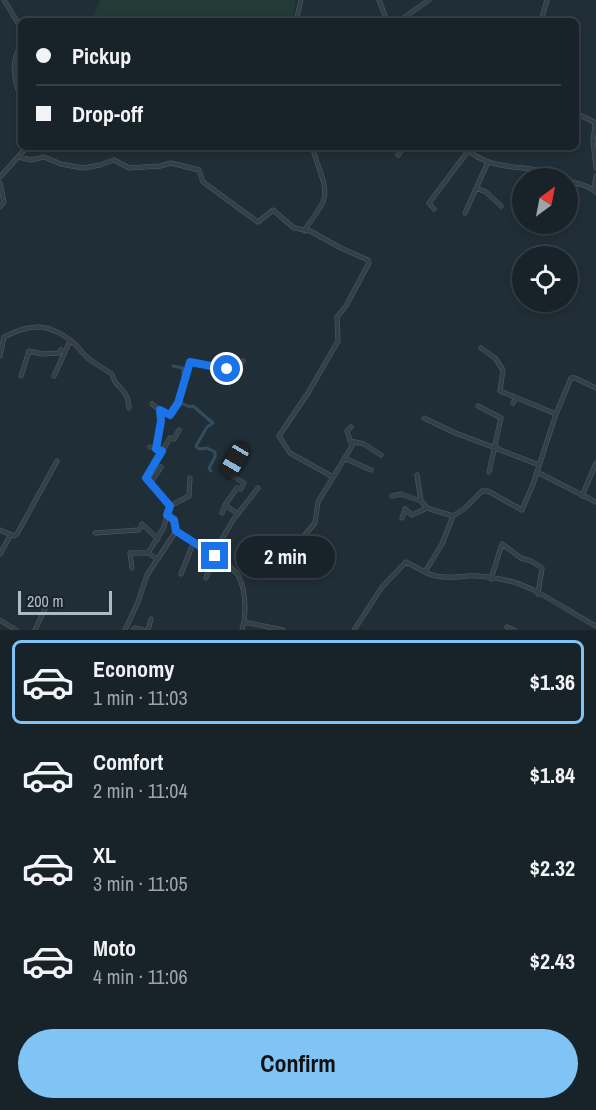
<!DOCTYPE html>
<html lang="en">
<head>
<meta charset="utf-8">
<style>
	body { margin:0; font-family:"Archivo Narrow",sans-serif; background:#212a31; color:#f1f3f6; height:100vh; display:flex; flex-direction:column; font-size:22px; white-space:nowrap }
	* { box-sizing:border-box; margin:0 }
	p { font-size:20px; color:#9fa4a8 }
	.icon { flex:none; width:33px; height:33px; fill:none; stroke:currentColor; stroke-width:2; stroke-linecap:round; stroke-linejoin:round }
	.map { position:relative; height:630px; overflow:hidden }
	.panel { display:flex; flex-direction:column; background:#182229; flex:1 }
	.panel>* { flex:none }
	.banner { position:absolute; left:18px; top:18px; width:561px; height:132px; border-radius:9px; box-shadow:0 3px 9px #0003,0 0 0 2px #363f46; display:grid; align-content:center; height:132px; padding:0 18px; background:#182229 }
	.needle { width:39px; rotate:32deg }
	.tools { position:absolute; left:512px; top:168px; display:grid; gap:12px }
	.tools a { display:grid; place-items:center; width:66px; height:66px; border-radius:50%; background:#182229; box-shadow:0 3px 9px #0003,0 0 0 2px #363f46; font-size:30px }
	.scale { position:absolute; left:18px; bottom:15px; width:94px; box-sizing:border-box; padding-left:6px; border:3px solid #aebbc4; border-top:0; font-size:16px; line-height:21px; white-space:nowrap; color:#aebbc4; -webkit-text-stroke:4px #19242c; paint-order:stroke }
	.end { position:absolute; width:27px; height:27px; margin:-14px; border:8px solid #1a73e8; background:#fff; box-shadow:0 0 0 3px #fff }
	.from { border-radius:50% }
	.bubble { position:absolute; height:42px; border-radius:21px; background:#182229; box-shadow:0 3px 9px #0003,0 0 0 2px #363f46; font-size:20px; font-weight:700; line-height:42px; text-align:center }
	.car { position:absolute; width:18px; height:36px; margin:-18px -9px; border-radius:8px; box-shadow:0 0 4px 2px #0007; background:linear-gradient(#222 24%,#8ab4d8 0 40%,#222 0 76%,#8ab4d8 0 86%,#222 0) }
	.banner b { display:flex; align-items:center; gap:21px; height:57px; font-size:22px }
	.banner b+b { border-top:2px solid #363f46 }
	.banner i { width:15px; height:15px; background:#f1f3f6 }
	ul { padding:10px 0 0; list-style:none }
	li { display:flex; align-items:center; gap:18px; height:84px; margin:0 12px 9px; padding:0 6px; border:3px solid transparent; border-radius:9px }
	li div { flex:1 }
	li b { display:block; font-size:22px }
	li em { font-style:normal; font-weight:700 }
	li.active { border-color:#80c4f6 }
	li>.icon { width:54px; height:54px; stroke-width:1.5 }
	.cta { display:flex; gap:12px; margin-top:auto; padding:12px 18px }
	.cta a { flex:1; height:69px; border-radius:36px; background:#80c4f6; color:#111; font-size:24px; font-weight:700; line-height:69px; text-align:center }
	.map>svg:first-child { display:block }
</style>
</head>
<body>
<div class="map">
<svg width="596" height="630" viewBox="0 0 596 630">
	<rect width="100%" height="100%" fill="#202e37"/>
	<path fill="#233a37" d="M100 0H296L292 21H92Z"/>
	<g fill="none" stroke-linecap="round" stroke-linejoin="round">
		<path stroke="#344d5e" stroke-width="3" d="M173 366 183 368V380
			M182 392 181 403 190 407 193 406 213 423 207 427 196 446 199 449 207 448 215 452V457L209 468 211 471"/>
		<defs>
			<path id="minor" d="M4 0 18 23 21 32
				M379 0 387 21
				M296 21 301 0
				M399 21 429 0
				M541 21 547 0
				M21 44C11 63 13 78 21 98
				M576 113 594 122 595 126 593 141 596 168
				M465 147C491 175 534 162 565 178
				M398 155 404 147
				M19 157 31 160 44 157 61 164 83 168 100 165 114 160 129 168 160 166 171 163 199 170 203 182 258 222 273 210 294 228 310 231 341 248 368 260 369 263 346 306 337 317 338 341 308 393 279 436 290 453 333 477
				M0 177 27 147
				M567 180C577 185 588 184 596 192
				M0 183 4 202 0 207
				M476 188 486 192 501 206
				M594 190 596 176
				M434 209 429 203 468 151
				M465 213 488 162
				M304 231C310 222 318 212 323 202 330 186 315 164 313 147
				M4 337C33 322 51 323 76 345 80 350 84 355 89 359 96 364 104 369 112 374 115 390 128 386 129 408
				M481 348 495 358 503 370 500 391 556 414 533 484 522 510 488 491H482L464 509 453 516 442 544 426 570 427 573C439 579 456 577 468 576 479 575 494 578 505 580 538 587 566 611 596 626
				M0 356 4 337
				M21 376 29 351 42 354 59 353 61 350 64 352
				M54 376 70 341
				M513 403 516 398
				M152 404 160 410 161 421 156 449
				M478 406 501 418 495 444 498 449 539 465
				M160 410 170 415 178 403 190 362 235 371 243 361
				M556 414 571 378H575L596 388
				M424 418 453 432 498 449 494 450 489 472
				M350 441 364 444 381 455
				M150 447 162 451
				M344 458 371 470
				M161 467 151 482 170 506 167 515
				M537 472 596 502
				M417 475 421 501
				M151 482 146 478 170 438 174 439 179 430
				M392 496 401 494 421 501 427 508 412 515 405 509 402 518
				M582 496 596 463
				M170 506 189 496 190 478
				M427 508 453 516
				M222 513 225 505
				M238 514 225 505 237 488 241 489 244 483 228 473 243 447
				M0 530 14 536 17 534 57 461
				M95 533 139 530 142 524 158 539
				M303 537 304 545 325 562
				M297 544 315 523 318 502 352 446 347 431 351 427
				M0 554 10 536
				M213 555 233 520 258 488
				M157 559 148 553 164 527 167 515 174 520 176 531C189 541 231 564 238 575 246 590 246 606 244 622L283 630
				M132 568 130 553H148
				M181 574 193 544
				M206 578 214 556
				M491 579 502 544 521 558 531 561 542 568 538 594
				M0 620 16 630
				M507 627 514 630
				M35 630 45 609
				M125 630 138 602 147 575 176 531
				M133 630 135 628 143 630
				M148 630 151 619
				M242 630 244 622
				M354 630 382 587 406 562 427 573"/>
		</defs>
		<use href="#minor" stroke="#515d65" stroke-width="5"/>
		<use href="#minor" stroke="#344047" stroke-width="4"/>
	</g>
	<g fill="none" stroke-linecap="round" stroke-linejoin="round">
		<path stroke="#1a73e8" stroke-width="8" d="M215 556 176 531 174 520 167 515 170 506 146 478 162 451 156 449 161 421 160 410 170 415 178 403 190 362 227 369"/>
	</g>
</svg>
<div class="tools">
<a><svg class="needle" viewBox="-14 -14 28 28"><path d="M0-13l5 13h-10z" fill="#e53935"/><path d="M0 13l5-13h-10z" fill="#9fa4a8"/></svg></a>
<a><svg class="icon" aria-label="locate" viewBox="0 0 24 24"><circle cx="12" cy="12" r="6"/><path d="M12 2v4M12 18v4M2 12h4M18 12h4"/></svg></a>
</div>
<div class="scale">200 m</div>
<i class="end from" style="left:227px;top:369px"></i>
<i class="end" style="left:215px;top:556px"></i>
<div class="bubble" style="left:236px;top:536px;width:99px">2 min</div>
<i class="car" style="left:235px;top:460px;rotate:210deg"></i>
<div class="banner">
<b><i class="from"></i>Pickup</b>
<b><i></i>Drop-off</b>
</div>
</div>
<section class="panel">
<ul>
<li class="active"><svg class="icon" aria-label="car" viewBox="0 0 24 24"><path d="M5 17H2v-5l4-1 3-4h7l3 4 3 1v5h-3M9 17h6M6 11h13"/><circle cx="7" cy="17" r="2"/><circle cx="17" cy="17" r="2"/></svg><div><b>Economy</b><p>1 min · 11:03</p></div><em>$1.36</em></li>
<li><svg class="icon" aria-label="car" viewBox="0 0 24 24"><path d="M5 17H2v-5l4-1 3-4h7l3 4 3 1v5h-3M9 17h6M6 11h13"/><circle cx="7" cy="17" r="2"/><circle cx="17" cy="17" r="2"/></svg><div><b>Comfort</b><p>2 min · 11:04</p></div><em>$1.84</em></li>
<li><svg class="icon" aria-label="car" viewBox="0 0 24 24"><path d="M5 17H2v-5l4-1 3-4h7l3 4 3 1v5h-3M9 17h6M6 11h13"/><circle cx="7" cy="17" r="2"/><circle cx="17" cy="17" r="2"/></svg><div><b>XL</b><p>3 min · 11:05</p></div><em>$2.32</em></li>
<li><svg class="icon" aria-label="car" viewBox="0 0 24 24"><path d="M5 17H2v-5l4-1 3-4h7l3 4 3 1v5h-3M9 17h6M6 11h13"/><circle cx="7" cy="17" r="2"/><circle cx="17" cy="17" r="2"/></svg><div><b>Moto</b><p>4 min · 11:06</p></div><em>$2.43</em></li>
</ul>
<div class="cta"><a>Confirm</a></div>
</section>
</body>
</html>
